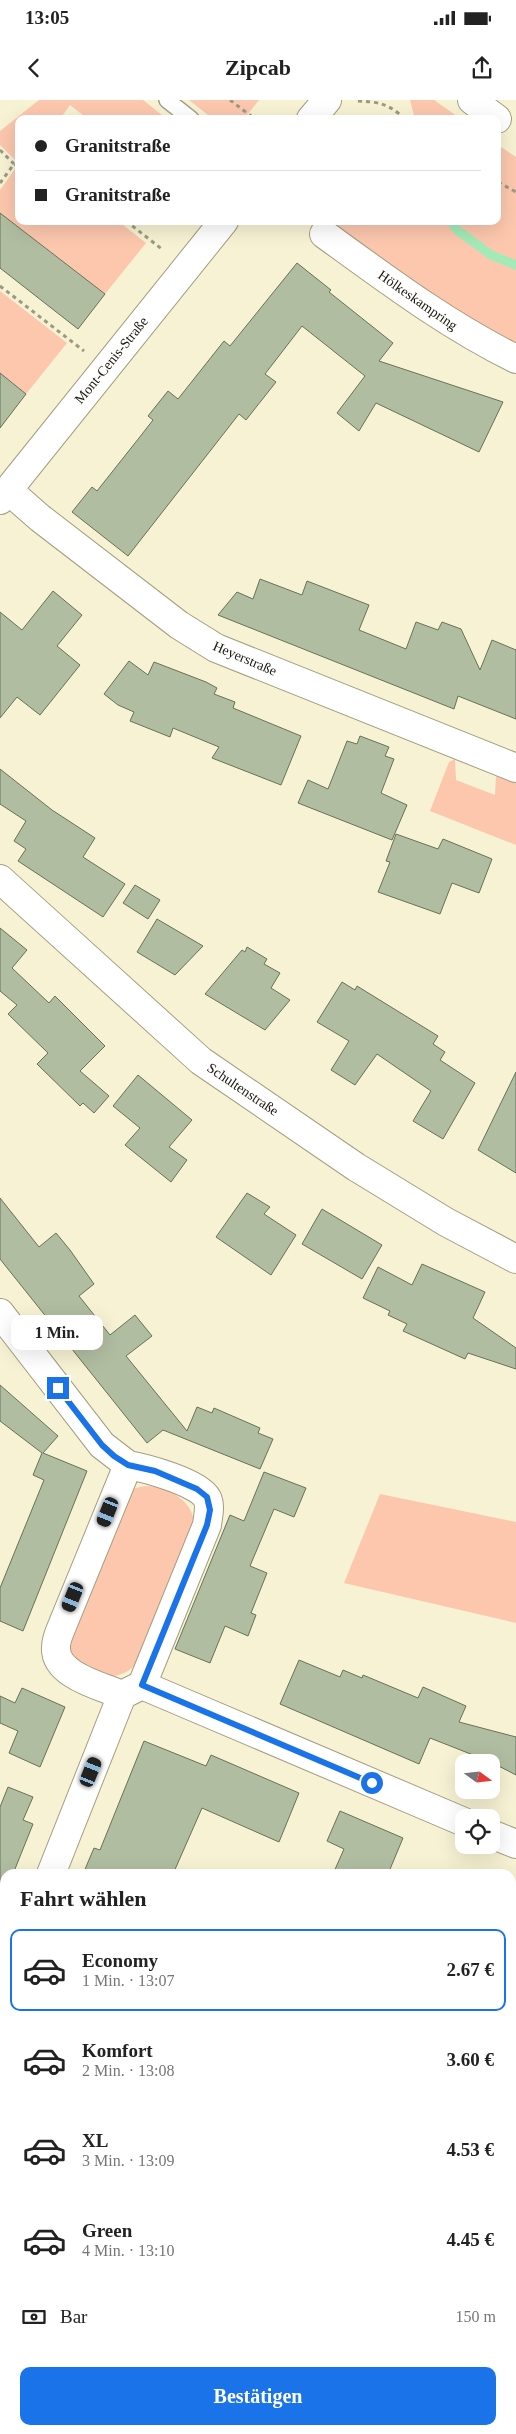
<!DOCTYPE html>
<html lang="de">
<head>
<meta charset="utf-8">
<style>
	body { margin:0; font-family:"Times New Roman",serif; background:#f6f6f6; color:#222; height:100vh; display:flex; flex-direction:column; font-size:19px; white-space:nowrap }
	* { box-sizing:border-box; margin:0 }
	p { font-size:16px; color:#767676 }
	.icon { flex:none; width:28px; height:28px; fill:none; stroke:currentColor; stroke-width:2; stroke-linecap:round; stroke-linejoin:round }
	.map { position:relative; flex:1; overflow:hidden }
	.sheet { position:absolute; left:0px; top:1769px; width:516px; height:566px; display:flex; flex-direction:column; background:#fff; border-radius:15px 15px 0 0; box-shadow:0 5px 20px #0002 }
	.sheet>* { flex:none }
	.top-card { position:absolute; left:15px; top:15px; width:486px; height:110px; border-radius:10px; box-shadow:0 5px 20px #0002; display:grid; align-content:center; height:110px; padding:0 20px; background:#fff }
	.needle { width:32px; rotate:105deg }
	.buttons { position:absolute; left:455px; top:1654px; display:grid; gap:10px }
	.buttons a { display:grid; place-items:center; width:45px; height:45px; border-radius:10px; background:#fff; box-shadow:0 5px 20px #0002; font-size:25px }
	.end { position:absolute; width:22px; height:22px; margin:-11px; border:6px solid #1a73e8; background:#fff; box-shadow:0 0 0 2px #fff }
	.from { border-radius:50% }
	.bubble { position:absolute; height:35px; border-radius:10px; background:#fff; box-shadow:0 5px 20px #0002; font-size:16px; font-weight:700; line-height:35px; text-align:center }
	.car { position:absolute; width:15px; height:30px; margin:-15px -8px; border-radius:6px; box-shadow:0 0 4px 1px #0007; background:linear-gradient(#222 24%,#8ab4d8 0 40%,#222 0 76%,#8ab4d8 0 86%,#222 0) }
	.top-card b { display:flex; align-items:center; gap:18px; height:48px; font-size:19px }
	.top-card b+b { border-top:1px solid #e0e0e0 }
	.top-card i { width:12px; height:12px; background:#222 }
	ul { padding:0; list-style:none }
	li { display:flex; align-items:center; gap:15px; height:82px; margin:0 10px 8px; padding:0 10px; border:2px solid transparent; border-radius:10px }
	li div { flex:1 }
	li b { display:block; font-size:19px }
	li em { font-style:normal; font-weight:700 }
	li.selected { border-color:#1a73e8 }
	li>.icon { width:45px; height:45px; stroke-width:1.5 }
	h2 { padding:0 20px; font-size:22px; line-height:60px }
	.pay { display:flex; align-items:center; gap:12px; height:55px; padding:0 20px; font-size:19px }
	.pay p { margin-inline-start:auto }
	.button { display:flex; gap:10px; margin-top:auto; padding:10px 20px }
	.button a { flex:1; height:58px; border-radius:10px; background:#1a73e8; color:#fff; font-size:20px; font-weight:700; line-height:58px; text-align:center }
	.status { display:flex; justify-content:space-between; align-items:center; height:35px; padding:0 25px; background:#fff; direction:ltr }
	.status svg { height:14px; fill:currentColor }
	header { display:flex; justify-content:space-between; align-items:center; height:65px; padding:0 20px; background:#fff; font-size:22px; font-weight:700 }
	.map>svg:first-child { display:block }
</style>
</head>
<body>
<div class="status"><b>13:05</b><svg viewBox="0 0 49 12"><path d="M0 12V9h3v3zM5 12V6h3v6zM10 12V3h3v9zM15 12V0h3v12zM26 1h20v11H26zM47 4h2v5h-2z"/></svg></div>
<header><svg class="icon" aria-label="back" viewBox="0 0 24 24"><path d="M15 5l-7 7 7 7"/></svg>Zipcab<svg class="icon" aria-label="share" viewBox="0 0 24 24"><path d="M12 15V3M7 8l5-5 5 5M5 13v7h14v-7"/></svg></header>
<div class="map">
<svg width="516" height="2334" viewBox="0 0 516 2334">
	<rect width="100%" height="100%" fill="#f7f2d3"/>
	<path fill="#fcc7ad" d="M39 0H143L167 19H88L70 5 60 19H19L18 63 0 45V31Z
		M189 0H259L244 19H213Z
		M410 0H434L461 19H415Z
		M498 45 516 57V247L494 236 334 128 331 121H498Z
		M15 69 19 72V121H118L146 143 105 194 0 113V90Z
		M0 191 67 243 26 294 0 273Z
		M455 659 456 680 495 695 496 676 516 683V745L430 711 449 662Z
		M145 1386C166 1386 191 1399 194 1421L139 1561C132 1569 124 1575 113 1576 98 1578 69 1565 71 1546 77 1497 108 1441 128 1395L135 1388Z
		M380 1394 516 1422V1523L344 1483Z
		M511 1897 516 1899V2112L511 2128Z"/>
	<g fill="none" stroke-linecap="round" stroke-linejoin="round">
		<path stroke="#a2eab7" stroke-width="9" d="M451 121 457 130 491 155 516 165"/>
	</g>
	<path fill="#b1bda1" stroke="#677258" d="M0 113 105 194 78 229 0 168Z
		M297 163 331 190 329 192 393 243 379 261 503 302 479 352 376 303 359 331 337 313 365 276 302 226 265 274 276 282 246 320 239 314 128 456 72 412 92 387 97 391 139 338 153 320 148 316 168 291 178 299 224 241 230 246Z
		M0 273 26 294 0 328Z
		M260 479 302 495 307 481 369 505 359 530 406 549 416 522 438 530 442 522 461 529 480 570 492 540 516 550V619L458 596 454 609 218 515 237 492 253 499Z
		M53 491 82 515 57 546 80 565 40 615 17 597 0 618V512L22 530Z
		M129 561 148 575 154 562 206 582 217 588 214 594 235 602 233 608 301 636 281 685 212 658 219 647 173 628 170 637 130 621 134 612 118 605 104 594Z
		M360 636 389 647 385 656 394 659 381 693 407 705 392 740 298 703 308 680 328 689 347 641 357 644Z
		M0 669 52 710 95 738 83 757 125 784 103 817 18 761 26 749 14 741 26 721 0 704Z
		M396 734 438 749 443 739 492 759 479 793 452 783 440 814 378 792 390 762 386 761Z
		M135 785 160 800 148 819 123 803Z
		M157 819 203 846 175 875 137 852Z
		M0 828 27 850 12 868 49 903 55 896 105 946 80 971 109 996 94 1013 83 1003 80 1006 37 964 48 953 8 914 17 905 0 891Z
		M247 847 267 859 264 864 280 873 271 888 290 900 265 930 205 894 242 850 245 852Z
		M342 882 355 890 357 886 438 936 433 944 445 952 440 960 475 983 443 1039 413 1021 431 991 377 954 355 985 331 970 349 941 317 922Z
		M516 972V1073L478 1050Z
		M138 975 192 1020 169 1047 187 1060 171 1082 125 1045 140 1028 113 1006Z
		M247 1093 270 1107 264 1114 296 1135 271 1175 216 1137Z
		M0 1098 39 1147 56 1133 70 1150 94 1184 79 1196 110 1235 135 1215 152 1236 126 1256 187 1331 197 1307 212 1313 214 1308 260 1328 258 1333 273 1339 260 1369 163 1330 147 1343 0 1159Z
		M322 1109 382 1145 362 1179 302 1144Z
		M422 1164 485 1192 473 1218 516 1248V1269L468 1253 465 1259 403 1231 407 1224 388 1215 390 1211 363 1198 378 1167 412 1185Z
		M0 1285 58 1336 43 1353 87 1371 23 1531 0 1521V1488L44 1380 33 1375 42 1353 0 1321Z
		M264 1372 306 1388 294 1417 274 1409 250 1466 267 1473 251 1513 256 1515 248 1536 225 1526 210 1563 175 1549 230 1415 244 1421Z
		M299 1560 340 1577 343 1570 362 1578 363 1575 418 1598 423 1587 466 1606 459 1622 516 1637V1675L491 1662 430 1638 419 1664 280 1604Z
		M22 1588 65 1607 40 1667 9 1653 18 1631 0 1623V1596L15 1603Z
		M144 1641 206 1666 211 1655 299 1693 279 1742 202 1708 173 1774H83L94 1748 100 1750Z
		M8 1687 33 1697 23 1720 33 1724 13 1774H5V1792L0 1803V1707Z
		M340 1711 403 1738 388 1774H333L344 1749 327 1741Z"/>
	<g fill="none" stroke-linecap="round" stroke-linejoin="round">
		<defs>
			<path id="service" d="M167 0 191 19"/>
			<path id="minor" d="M311 19 327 0
				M324 134C386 179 447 225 516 259
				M8 390 40 418 179 525 216 548 516 668
				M0 400 224 121
				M0 779 201 961 356 1067 446 1122 516 1159
				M0 1213 102 1345 128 1365
				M128 1365C145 1368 198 1382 207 1398 211 1406 208 1416 207 1425L142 1585 122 1595C101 1586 54 1575 56 1547 56 1542 58 1536 60 1531Z
				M142 1585 464 1722
				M491 1734 516 1744
				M51 1774 122 1595
				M0 1896 5 1884
				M0 2170 5 2171
				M511 2315 516 2316"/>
			<path id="secondary" d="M472 0 497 19"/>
		</defs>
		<use href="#service" stroke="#a39e81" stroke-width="18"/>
		<use href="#minor" stroke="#a39e81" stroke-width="30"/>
		<use href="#secondary" stroke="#a39e81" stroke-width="30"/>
		<path stroke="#9c9881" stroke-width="3" stroke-dasharray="4 4" stroke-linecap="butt" d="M230 0 255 19
			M358 1C380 2 389 4 405 19
			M0 50 14 64
			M498 82 516 92
			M0 83 14 64 19 67
			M126 121 163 150
			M0 186 84 251
			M511 1904 516 1906
			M0 2019 5 2021
			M511 2108 516 2091"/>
		<use href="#service" stroke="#fff" stroke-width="15"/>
		<use href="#minor" stroke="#fff" stroke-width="28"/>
		<use href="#secondary" stroke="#fff" stroke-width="28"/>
	</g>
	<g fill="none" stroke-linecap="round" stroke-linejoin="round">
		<path stroke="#1a73e8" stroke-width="6" d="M58 1288 102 1345 114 1356 128 1365 155 1371 197 1389 207 1397 210 1410 207 1425 142 1585 372 1683"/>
	</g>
	<g text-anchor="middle" stroke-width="4" stroke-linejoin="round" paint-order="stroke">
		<g font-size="14" fill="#18160b" stroke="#fefefe">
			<text transform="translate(418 200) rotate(35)" y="5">Hölkeskampring</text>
			<text transform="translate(111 260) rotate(-51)" y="5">Mont-Cenis-Straße</text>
			<text transform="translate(245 558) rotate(23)" y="5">Heyerstraße</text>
			<text transform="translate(243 989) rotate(34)" y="5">Schultenstraße</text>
		</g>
	</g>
</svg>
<div class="buttons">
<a><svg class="needle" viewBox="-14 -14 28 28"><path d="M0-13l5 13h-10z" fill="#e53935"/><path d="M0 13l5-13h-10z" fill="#767676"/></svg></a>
<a><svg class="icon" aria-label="locate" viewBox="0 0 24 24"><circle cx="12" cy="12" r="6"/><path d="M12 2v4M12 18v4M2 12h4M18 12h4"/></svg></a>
</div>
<i class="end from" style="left:372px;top:1683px"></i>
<i class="end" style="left:58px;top:1288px"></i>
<div class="bubble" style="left:11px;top:1215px;width:92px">1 Min.</div>
<i class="car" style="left:108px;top:1412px;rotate:202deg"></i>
<i class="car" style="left:73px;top:1497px;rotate:202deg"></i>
<i class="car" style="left:91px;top:1672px;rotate:22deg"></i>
<div class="top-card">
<b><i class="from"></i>Granitstraße</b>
<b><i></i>Granitstraße</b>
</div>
<section class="sheet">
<h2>Fahrt wählen</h2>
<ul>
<li class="selected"><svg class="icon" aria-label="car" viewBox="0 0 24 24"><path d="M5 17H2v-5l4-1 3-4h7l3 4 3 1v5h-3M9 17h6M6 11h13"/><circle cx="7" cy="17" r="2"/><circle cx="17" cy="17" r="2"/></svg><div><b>Economy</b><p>1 Min. · 13:07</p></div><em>2.67 €</em></li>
<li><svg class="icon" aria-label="car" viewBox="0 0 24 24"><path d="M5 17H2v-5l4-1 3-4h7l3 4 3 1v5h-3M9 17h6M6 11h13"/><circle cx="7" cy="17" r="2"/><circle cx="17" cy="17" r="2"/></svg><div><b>Komfort</b><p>2 Min. · 13:08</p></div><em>3.60 €</em></li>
<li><svg class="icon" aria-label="car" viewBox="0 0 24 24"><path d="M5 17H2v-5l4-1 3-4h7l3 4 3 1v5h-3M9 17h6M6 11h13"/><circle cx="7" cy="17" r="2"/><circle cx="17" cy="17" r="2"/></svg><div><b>XL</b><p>3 Min. · 13:09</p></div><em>4.53 €</em></li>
<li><svg class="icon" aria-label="car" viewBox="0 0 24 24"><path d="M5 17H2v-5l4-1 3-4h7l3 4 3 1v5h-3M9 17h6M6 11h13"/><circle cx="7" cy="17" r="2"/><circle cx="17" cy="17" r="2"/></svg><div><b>Green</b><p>4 Min. · 13:10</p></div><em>4.45 €</em></li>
</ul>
<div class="pay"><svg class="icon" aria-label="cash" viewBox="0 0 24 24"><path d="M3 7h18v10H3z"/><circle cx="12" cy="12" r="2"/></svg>Bar<p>150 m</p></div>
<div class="button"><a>Bestätigen</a></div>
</section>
</div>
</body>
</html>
